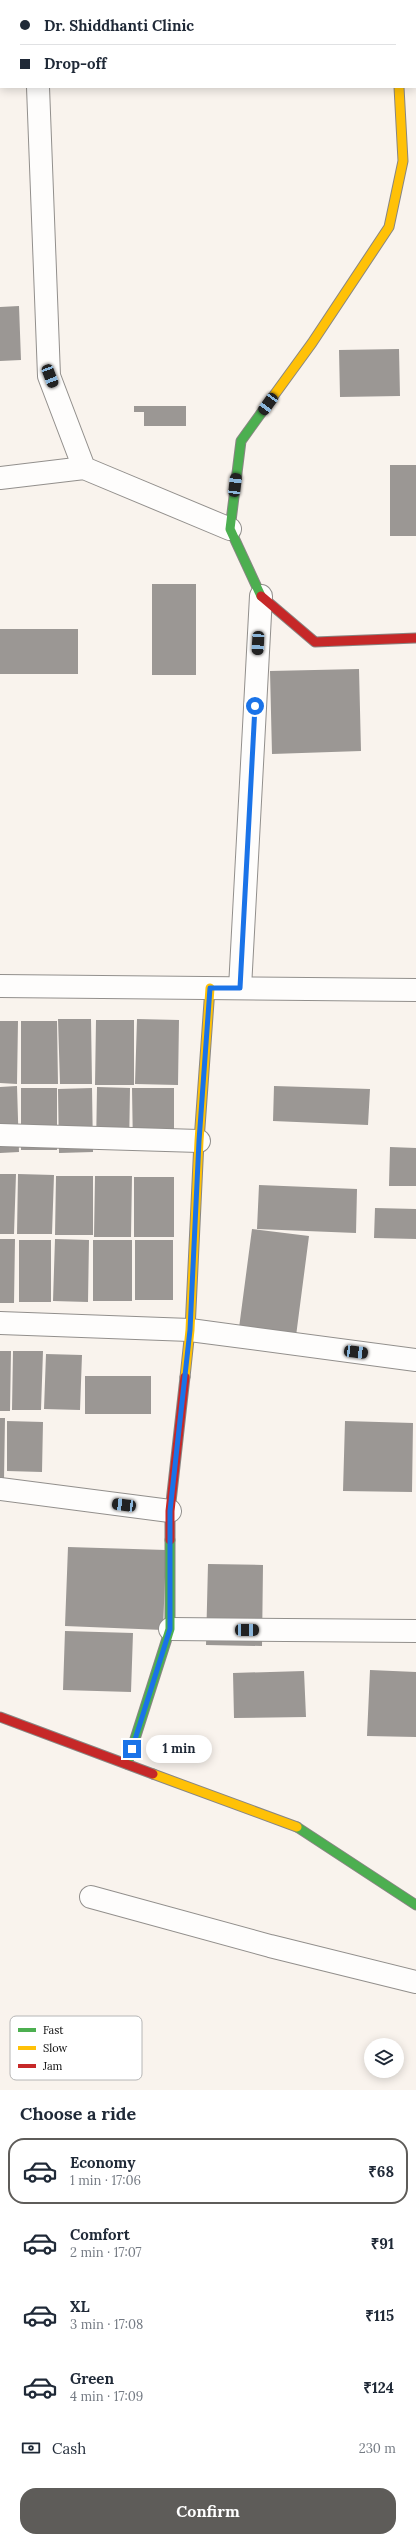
<!DOCTYPE html>
<html lang="en">
<head>
<meta charset="utf-8">
<style>
	body { margin:0; font-family:Lora,serif; background:#f6f6f7; color:#1f2937; height:100vh; display:flex; flex-direction:column; font-size:15px; white-space:nowrap }
	* { box-sizing:border-box; margin:0 }
	p { font-size:13px; color:#747a83 }
	.icon { flex:none; width:22px; height:22px; fill:none; stroke:currentColor; stroke-width:2; stroke-linecap:round; stroke-linejoin:round }
	.map { position:relative; height:2090px; overflow:hidden }
	.drawer { display:flex; flex-direction:column; background:#fff; flex:1 }
	.drawer>* { flex:none }
	.hud { position:absolute; left:0px; top:0px; width:416px; height:88px; box-shadow:0 2px 10px #0003; display:grid; align-content:center; height:88px; padding:0 20px; background:#fff }
	.tools { position:absolute; left:364px; top:2038px; display:grid; gap:8px }
	.tools a { display:grid; place-items:center; width:40px; height:40px; border-radius:50%; background:#fff; box-shadow:0 2px 10px #0003; font-size:20px }
	.end { position:absolute; width:18px; height:18px; margin:-9px; border:5px solid #1a73e8; background:#fff; box-shadow:0 0 0 2px #fff }
	.from { border-radius:50% }
	.bubble { position:absolute; height:28px; border-radius:14px; background:#fff; box-shadow:0 2px 10px #0003; font-size:13px; font-weight:800; line-height:28px; text-align:center }
	.car { position:absolute; width:12px; height:24px; margin:-12px -6px; border-radius:5px; box-shadow:0 0 3px 1px #0007; background:linear-gradient(#222 24%,#8ab4d8 0 40%,#222 0 76%,#8ab4d8 0 86%,#222 0) }
	.hud b { display:flex; align-items:center; gap:14px; height:38px; font-size:15px }
	.hud b+b { border-top:1px solid #e0e1e3 }
	.hud i { width:10px; height:10px; background:#1f2937 }
	ul { padding:0; list-style:none }
	li { display:flex; align-items:center; gap:12px; height:66px; margin:0 8px 6px; padding:0 12px; border:2px solid transparent; border-radius:16px }
	li div { flex:1 }
	li b { display:block; font-size:15px }
	li em { font-style:normal; font-weight:800 }
	li.on { border-color:#5e5c59 }
	li>.icon { width:36px; height:36px; stroke-width:1.5 }
	h2 { padding:0 20px; font-size:18px; line-height:48px }
	.pay { display:flex; align-items:center; gap:10px; height:44px; padding:0 20px; font-size:15px }
	.pay p { margin-inline-start:auto }
	.action { display:flex; gap:8px; margin-top:auto; padding:8px 20px }
	.action a { flex:1; height:46px; border-radius:16px; background:#5e5c59; color:#fff; font-size:16px; font-weight:800; line-height:46px; text-align:center }
	.map>svg:first-child { display:block }
</style>
</head>
<body>
<div class="map">
<svg width="416" height="2090" viewBox="0 0 416 2090">
	<rect width="100%" height="100%" fill="#f9f3ed"/>
	<path fill="#9b9794" d="M19 306 21 360 0 361V307Z
		M399 349 400 396 340 397 339 350Z
		M134 406H186V426H144V412H134Z
		M390 465H416V536H390Z
		M152 584H196V675H152Z
		M0 629H78V674H0Z
		M359 669 361 751 272 754 270 671Z
		M58 1019H91L92 1084H60Z
		M137 1019 179 1020 178 1085 135 1084Z
		M96 1020H134V1085H95Z
		M0 1021H18L17 1084 0 1083Z
		M21 1021H57L58 1084H21Z
		M17 1086 19 1152 0 1153V1087Z
		M274 1086 370 1089 368 1125 273 1121Z
		M97 1087 130 1088 129 1150 96 1149Z
		M21 1088H57V1150H21Z
		M92 1088 93 1152 59 1153 58 1089Z
		M132 1088H174V1150H133Z
		M390 1147 416 1148V1186H389Z
		M0 1174H16L14 1234H0Z
		M18 1174 54 1175 52 1234H17Z
		M56 1176H93V1235H55Z
		M95 1176H132L131 1237H94Z
		M134 1177H174V1237H134Z
		M259 1185 357 1189 356 1233 257 1229Z
		M375 1208 416 1209V1239L374 1238Z
		M252 1229 309 1236 296 1336 239 1328Z
		M0 1239H15L14 1303H0Z
		M55 1239 89 1240 88 1302 53 1301Z
		M19 1240H51V1302H19Z
		M93 1240H132V1301H93Z
		M135 1240H173V1300H135Z
		M0 1351H11L10 1411H0Z
		M13 1351H43L41 1410H12Z
		M46 1354 82 1355 80 1410 44 1409Z
		M85 1376H151V1414H85Z
		M0 1418H5L4 1480 0 1479Z
		M7 1421 43 1422 42 1472 7 1471Z
		M345 1421 413 1423 412 1492 343 1491Z
		M68 1547 166 1550 163 1630 65 1626Z
		M208 1564 263 1565 262 1646 206 1645Z
		M65 1631 133 1633 131 1692 63 1690Z
		M370 1670 416 1672V1737L367 1736Z
		M304 1671 306 1717 234 1718 233 1673Z"/>
	<g fill="none" stroke-linecap="round" stroke-linejoin="round">
		<defs>
			<path id="street" d="M390 0V1
				M297 1 303 0
				M0 49H1
				M38 87 49 376 84 468
				M0 478 84 468 230 529
				M0 986 416 990
				M240 988 261 596
				M0 1135 199 1141
				M0 1323 190 1330 416 1360
				M0 1489 170 1511
				M170 1629 416 1631
				M91 1897 270 1946 416 1982"/>
			<path id="fast" d="M261 596 230 529 241 441 272 398
				M127 1764 170 1629V1540
				M297 1827 416 1905"/>
			<path id="slow" d="M272 398 312 343 389 227 403 161 399 87
				M185 1377 190 1330 199 1141 210 988
				M153 1774 297 1827"/>
			<path id="jam" d="M261 596 315 642 416 638
				M170 1540V1511L185 1377
				M0 1717 153 1774"/>
		</defs>
		<use href="#street" stroke="#928f8c" stroke-width="24"/>
		<use href="#fast" stroke="#888683" stroke-width="11"/>
		<use href="#slow" stroke="#888683" stroke-width="11"/>
		<use href="#jam" stroke="#888683" stroke-width="11"/>
		<use href="#street" stroke="#fefdfc" stroke-width="22"/>
		<use href="#fast" stroke="#4caf50" stroke-width="9"/>
		<use href="#slow" stroke="#ffc107" stroke-width="9"/>
		<use href="#jam" stroke="#c62828" stroke-width="9"/>
	</g>
	<g fill="none" stroke-linecap="round" stroke-linejoin="round">
		<path stroke="#1a73e8" stroke-width="5" d="M132 1749 170 1629V1511L190 1330 199 1141 210 988H240L255 706"/>
	</g>
	<rect x="10" y="2016" width="132" height="64" rx="6" fill="#fff" stroke="#b6b6b6" stroke-width="1"/>
	<rect x="18" y="2028" width="18" height="4" fill="#4caf50"/>
	<rect x="18" y="2046" width="18" height="4" fill="#ffc107"/>
	<rect x="18" y="2064" width="18" height="4" fill="#c62828"/>
	<g font-size="11" fill="#0a0a0a">
		<text x="43" y="2034">Fast</text>
		<text x="43" y="2052">Slow</text>
		<text x="43" y="2070">Jam</text>
	</g>
</svg>
<div class="tools">
<a><svg class="icon" aria-label="layers" viewBox="0 0 24 24"><path d="M12 4l9 5-9 5-9-5zM3 14l9 5 9-5"/></svg></a>
</div>
<i class="end from" style="left:255px;top:706px"></i>
<i class="end" style="left:132px;top:1749px"></i>
<div class="bubble" style="left:146px;top:1735px;width:66px">1 min</div>
<i class="car" style="left:50px;top:376px;rotate:159deg"></i>
<i class="car" style="left:268px;top:404px;rotate:216deg"></i>
<i class="car" style="left:235px;top:485px;rotate:7deg"></i>
<i class="car" style="left:258px;top:643px;rotate:183deg"></i>
<i class="car" style="left:356px;top:1352px;rotate:97deg"></i>
<i class="car" style="left:124px;top:1505px;rotate:277deg"></i>
<i class="car" style="left:247px;top:1630px;rotate:90deg"></i>
<div class="hud">
<b><i class="from"></i>Dr. Shiddhanti Clinic</b>
<b><i></i>Drop-off</b>
</div>
</div>
<section class="drawer">
<h2>Choose a ride</h2>
<ul>
<li class="on"><svg class="icon" aria-label="car" viewBox="0 0 24 24"><path d="M5 17H2v-5l4-1 3-4h7l3 4 3 1v5h-3M9 17h6M6 11h13"/><circle cx="7" cy="17" r="2"/><circle cx="17" cy="17" r="2"/></svg><div><b>Economy</b><p>1 min · 17:06</p></div><em>₹68</em></li>
<li><svg class="icon" aria-label="car" viewBox="0 0 24 24"><path d="M5 17H2v-5l4-1 3-4h7l3 4 3 1v5h-3M9 17h6M6 11h13"/><circle cx="7" cy="17" r="2"/><circle cx="17" cy="17" r="2"/></svg><div><b>Comfort</b><p>2 min · 17:07</p></div><em>₹91</em></li>
<li><svg class="icon" aria-label="car" viewBox="0 0 24 24"><path d="M5 17H2v-5l4-1 3-4h7l3 4 3 1v5h-3M9 17h6M6 11h13"/><circle cx="7" cy="17" r="2"/><circle cx="17" cy="17" r="2"/></svg><div><b>XL</b><p>3 min · 17:08</p></div><em>₹115</em></li>
<li><svg class="icon" aria-label="car" viewBox="0 0 24 24"><path d="M5 17H2v-5l4-1 3-4h7l3 4 3 1v5h-3M9 17h6M6 11h13"/><circle cx="7" cy="17" r="2"/><circle cx="17" cy="17" r="2"/></svg><div><b>Green</b><p>4 min · 17:09</p></div><em>₹124</em></li>
</ul>
<div class="pay"><svg class="icon" aria-label="cash" viewBox="0 0 24 24"><path d="M3 7h18v10H3z"/><circle cx="12" cy="12" r="2"/></svg>Cash<p>230 m</p></div>
<div class="action"><a>Confirm</a></div>
</section>
</body>
</html>
